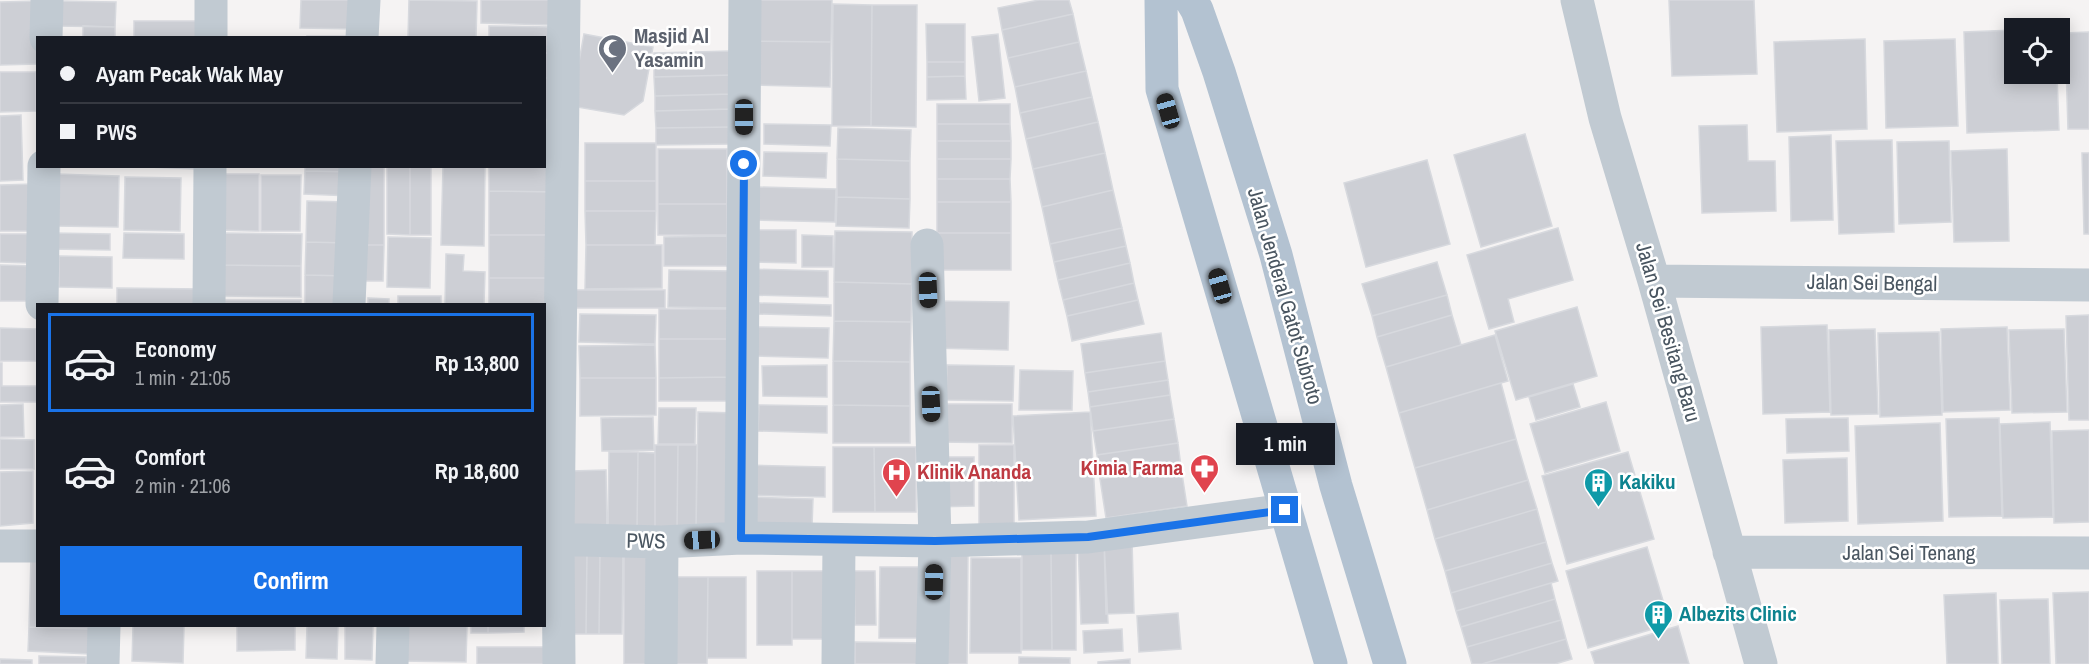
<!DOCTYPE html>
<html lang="en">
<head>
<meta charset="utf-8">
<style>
	body { margin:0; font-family:"Archivo Narrow",sans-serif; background:#242831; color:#f1f3f6; height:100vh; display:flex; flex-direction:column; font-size:22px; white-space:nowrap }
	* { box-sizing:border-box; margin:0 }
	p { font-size:20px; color:#9ea1a6 }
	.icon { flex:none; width:33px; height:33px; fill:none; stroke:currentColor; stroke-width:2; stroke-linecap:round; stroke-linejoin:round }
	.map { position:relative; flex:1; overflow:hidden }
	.drawer { position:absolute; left:36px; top:303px; width:510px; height:324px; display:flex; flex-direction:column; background:#171b24; border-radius:0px; box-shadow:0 3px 15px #0003 }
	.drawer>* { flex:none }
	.banner { position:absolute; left:36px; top:36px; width:510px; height:132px; border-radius:0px; box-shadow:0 3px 15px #0003; display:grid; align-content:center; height:132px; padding:0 24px; background:#171b24 }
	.buttons { position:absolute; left:2004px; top:18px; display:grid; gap:12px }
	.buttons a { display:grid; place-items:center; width:66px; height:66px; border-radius:0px; background:#171b24; box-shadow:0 3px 15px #0003; font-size:30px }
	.end { position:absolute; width:27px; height:27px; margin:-14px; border:8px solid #1a73e8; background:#fff; box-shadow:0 0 0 3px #fff }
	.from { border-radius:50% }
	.bubble { position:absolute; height:42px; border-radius:0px; background:#171b24; box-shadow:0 3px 15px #0003; font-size:20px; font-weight:700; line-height:42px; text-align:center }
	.car { position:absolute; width:18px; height:36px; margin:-18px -9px; border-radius:8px; box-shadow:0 0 4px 2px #0007; background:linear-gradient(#222 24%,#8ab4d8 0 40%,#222 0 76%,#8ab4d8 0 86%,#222 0) }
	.banner b { display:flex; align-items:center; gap:21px; height:57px; font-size:22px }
	.banner b+b { border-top:2px solid #363941 }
	.banner i { width:15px; height:15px; background:#f1f3f6 }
	ul { padding:10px 0 0; list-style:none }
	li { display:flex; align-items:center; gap:18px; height:99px; margin:0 12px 9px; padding:0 12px; border:3px solid transparent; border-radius:0px }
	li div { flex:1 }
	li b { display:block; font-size:22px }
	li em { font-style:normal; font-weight:700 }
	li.selected { border-color:#1a73e8 }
	li>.icon { width:54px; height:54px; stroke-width:1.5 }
	.action { display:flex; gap:12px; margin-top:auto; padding:12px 24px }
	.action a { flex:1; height:69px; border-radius:0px; background:#1a73e8; color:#fff; font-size:24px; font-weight:700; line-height:69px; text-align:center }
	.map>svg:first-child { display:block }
</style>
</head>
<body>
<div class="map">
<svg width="2089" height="664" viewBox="0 0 2089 664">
	<rect width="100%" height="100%" fill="#f5f3f3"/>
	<path fill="#cdcfd5" stroke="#d7d9de" stroke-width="1.5" d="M301 0H358L357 29 300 28Z
		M409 0 477 1 476 38H408Z
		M481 0H551V25L481 23Z
		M752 0H832L831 42 752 41Z
		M1039 0H1069L1073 14 1002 30 998 8Z
		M1669 0H1754L1757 74 1672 76Z
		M40 1 38 64 0 65V2Z
		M58 1 116 2 115 27 58 26Z
		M833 4 872 5 871 126H832Z
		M872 5H917L916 127 871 126Z
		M1073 14 1079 42 1008 58 1002 30Z
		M134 21H204V38H134Z
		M926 24H965V62H927Z
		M83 26 115 27V38H83Z
		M489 26 552 27V53H544V38H489Z
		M2014 30V74H2057L2059 130 1967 133 1964 32Z
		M2089 32V129H2068L2065 33Z
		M584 34 653 47 643 101 624 115 571 106Z
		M998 34 1005 98 979 101 972 37Z
		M307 36H358V38H307Z
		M1865 39 1867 129 1777 132 1774 42Z
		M1955 39 1958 126 1886 128 1884 41Z
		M752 41 831 42 830 87 751 85Z
		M1079 42 1086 71 1015 87 1008 58Z
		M731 51 732 75 654 77V53Z
		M544 53H552V78H544Z
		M927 62H965V76L927 77Z
		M1086 71 1092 97 1020 113 1015 87Z
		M0 72H36V111L0 112Z
		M732 75V94L655 96 654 77Z
		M965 76 966 99 927 100V77Z
		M544 78H552L551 118H544Z
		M732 94V109L655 111V96Z
		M1092 97 1098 122 1026 139 1020 113Z
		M937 104H1010V124H937Z
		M732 109 733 127 656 128 655 111Z
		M21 115 23 180 0 181V116Z
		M1098 122 1105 153 1033 169 1026 139Z
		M764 124 831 125 830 146 764 144Z
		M937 124H1010L1011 141H937Z
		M1747 125 1748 161H1775L1776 211 1702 213 1699 126Z
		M733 127V144L656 145V128Z
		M838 128 911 130 910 161 837 159Z
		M1525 134 1552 226 1481 247 1454 155Z
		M1831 135 1833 220 1791 221 1789 137Z
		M1892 140 1894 232 1839 234 1836 141Z
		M937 141H1011V159H937Z
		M1949 141 1951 222 1899 224 1897 142Z
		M585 143H656V181H585Z
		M658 149H727V204H658Z
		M2007 149 2009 241 1954 242 1951 151Z
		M764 152 827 153 826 178 763 176Z
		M1105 153 1113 190 1042 207 1033 169Z
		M2082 153H2089V234H2084Z
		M544 154H561L560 192 489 191V166H544Z
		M837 159 910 161V199L837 197Z
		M937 159H1011L1010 179H937Z
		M1427 160 1450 244 1366 267 1344 183Z
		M122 166H198V169Z
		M305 166H352V172L305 171Z
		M358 166H384V245H357Z
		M387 166H410V235L387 234Z
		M410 166H431V235H410Z
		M443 166H485L484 246 441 245Z
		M305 171 352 172 351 196 304 194Z
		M56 174 119 176 118 227 55 226Z
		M217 174H259V231L217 230Z
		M261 175H301L300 231H261Z
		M125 177 181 178 180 231 124 230Z
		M937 179H1010L1011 202H937Z
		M585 181H656V211H585Z
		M34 184V231H0V185Z
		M758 187 836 189 835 222 757 220Z
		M1113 190 1122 228 1050 244 1042 207Z
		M489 191 553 192V235H489Z
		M837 197 910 199 909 228 836 226Z
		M307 201 349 202 348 243 306 242Z
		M937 202H1011V233H937Z
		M658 204H727V235H658Z
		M585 211H656L655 245H586Z
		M1122 228 1126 246 1054 262 1050 244Z
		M1558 228 1573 280 1508 299 1514 322 1489 329 1467 255Z
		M753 230H796V263L752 262Z
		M835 231 912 232V284L834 282Z
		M52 233 110 234V250L51 249Z
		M124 233 184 234V259L123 258Z
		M223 233 302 234 301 266 223 265Z
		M937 233H1011V270H937Z
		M0 234H29L28 263 0 262Z
		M489 235H553V278H489Z
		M802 235 833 236V267H802Z
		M727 236V266H664V237Z
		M388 237 431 238 430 288 387 287Z
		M306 242 348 243V276L305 275Z
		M357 245H384L383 281H357Z
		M586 245H662V288L585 289Z
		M1126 246 1130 263 1058 280 1054 262Z
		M446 254 464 255 463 271 485 272 484 304H445Z
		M59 256 112 257V288L59 287Z
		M1437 262 1447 295 1372 316 1362 284Z
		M1130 263 1134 283 1063 300 1058 280Z
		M0 265 34 266V301H0Z
		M223 265 301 266V297L223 296Z
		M749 269 828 271V297L749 295Z
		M669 270 731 271V308L668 307Z
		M305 275 348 276 347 304H305Z
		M489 278H553L544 304H489Z
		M834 282 912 284 911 322 834 321Z
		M1134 283 1138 300 1067 316 1063 300Z
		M117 288 203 289V304H117Z
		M575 290H665V308H575Z
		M1447 295 1452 315 1377 337 1372 316Z
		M398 296H441V304H398Z
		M368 298 389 299V304H368Z
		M220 300H301V304H220Z
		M1138 300 1144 324 1072 341 1067 316Z
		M934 301 1009 302 1008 350 933 348Z
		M759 303 831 305V316L759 314Z
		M1577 307 1597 376 1516 400 1495 331Z
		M659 309H733V339H659Z
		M580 314 656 315 655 344 579 342Z
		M1452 315 1461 345 1386 367 1377 337Z
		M2089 315V420H2069L2066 316Z
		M834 321 911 322 910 362 833 361Z
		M1827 325 1830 412 1763 414 1761 327Z
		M757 327 829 328 828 358 756 356Z
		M2007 327 2010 410 1943 412 1941 329Z
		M0 328 36 329V361H0Z
		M1875 329 1878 414 1831 415 1829 330Z
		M2064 329 2067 412 2012 413 2009 330Z
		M1939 332 1942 415 1880 417 1878 333Z
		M1161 333 1165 361 1085 373 1081 344Z
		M1495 335 1508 381 1399 413 1386 367Z
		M659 339H733V377L659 378Z
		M655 345 656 378H580L579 346Z
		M833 361 910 362V406L833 405Z
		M1165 361 1168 380 1088 392 1085 373Z
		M0 363H2V386H38L37 402H0Z
		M827 365V397L763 396 762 366Z
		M947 365 1014 366 1013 401 946 400Z
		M1020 370 1073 371 1072 410H1019Z
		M733 377V401H659V378Z
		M580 378H656V415L580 416Z
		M1168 380 1170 395 1090 407 1088 392Z
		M1501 383 1516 439 1415 468 1399 413Z
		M1573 384 1580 407 1536 420 1529 397Z
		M1170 395 1174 419 1093 431 1090 407Z
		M1606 402 1620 451 1545 473 1530 424Z
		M23 404 24 437H0V405Z
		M940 404H1012V443L939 442Z
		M759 405 827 406V433L758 431Z
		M833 405 910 406V443H833Z
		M659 408H696L695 444H658Z
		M698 412 739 413 738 530 696 529Z
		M1090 412 1096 516 1019 520 1013 416Z
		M653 417 654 450 602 451 601 418Z
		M1848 418 1849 451 1787 453 1786 419Z
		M1999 418 2002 516 1949 517 1946 419Z
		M1174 419 1178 443 1097 455 1093 431Z
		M2050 422 2053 517 2003 518 2000 424Z
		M1940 423 1943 521 1858 524 1855 426Z
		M2089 430V522L2054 523 2052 431Z
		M0 439 34 440V469H0Z
		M1516 439 1528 480 1427 510 1415 468Z
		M1178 443 1181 467 1100 479 1097 455Z
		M655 445H678L677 529H655Z
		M678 445H697L696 529H677Z
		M979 445H1014V531H979Z
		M833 447H874L875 512H833Z
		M874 447H916V512H875Z
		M609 452H638L637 529 608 528Z
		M638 452 655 453V529H637Z
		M1628 452 1654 539 1567 564 1542 476Z
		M935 457H974V506L935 507Z
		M1847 458 1848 521 1785 523 1783 460Z
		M746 465 825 467V497L745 495Z
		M1181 467 1187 506 1106 518 1100 479Z
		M606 470 607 531 572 532 571 471Z
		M33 471V523L0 526V472Z
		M1528 480 1537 509 1435 539 1427 510Z
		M748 497 813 499 812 527 747 526Z
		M1537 509 1546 542 1445 571 1435 539Z
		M1104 540H1132L1134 613 1106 614Z
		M1104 540 1108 623 1081 624 1078 542Z
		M1546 542 1552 563 1451 593 1445 571Z
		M1647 547 1670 624 1588 648 1566 571Z
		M624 550H656L655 664H624Z
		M1022 552H1051L1052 650H1022Z
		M1051 552H1076V650H1052Z
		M570 553H587L586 634H570Z
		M587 553H600L599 634H586Z
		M600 553H623L622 634H599Z
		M943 553H968L967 664H943Z
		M31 557H38V626H90V629L29 627Z
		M971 558H1021V653H970Z
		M1552 563 1558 581 1456 611 1451 593Z
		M880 567H922L921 638H879Z
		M757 571H792V645H757Z
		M792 571H831V639H792Z
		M854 571H875L876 625H855Z
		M667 577H708L707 664H667Z
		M708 577H746V658H707Z
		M1551 583 1555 599 1461 627 1456 611Z
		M2089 592V664H2056L2053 593Z
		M1996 593 1998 664H1947L1944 595Z
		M1555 599 1561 620 1467 647 1461 627Z
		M2048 599 2050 664H2002L2000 600Z
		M1178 613 1181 649 1139 652 1137 616Z
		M1561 620 1566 639 1482 664H1472L1467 647Z
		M133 626H184L183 663 132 661Z
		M237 626H295V650L237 651Z
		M307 626H338L337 659 306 658Z
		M345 626H373L372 660 345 659Z
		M400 626H467L466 662 399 661Z
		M471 626H488V633H471Z
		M488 626H524V632L488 633Z
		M1678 626 1689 664H1595L1591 652Z
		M29 627 90 629 89 654 28 651Z
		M1122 629 1123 651 1084 653 1083 631Z
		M1566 639 1572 659 1555 664H1482Z
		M855 642 924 643V664H855Z
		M477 647H555V664H477Z
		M39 656 86 657V664H39Z
		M1019 657 1070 658V664H1019Z
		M0 659 32 660V664H0Z
		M1130 659V664H1098V662Z"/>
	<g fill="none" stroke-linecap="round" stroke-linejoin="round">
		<path stroke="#c1cad2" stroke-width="33" d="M1577 0 1605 118 1654 281 1761 664
			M46 38 47 0
			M211 38V0
			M362 38 364 0
			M927 245 935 541 932 664
			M1654 281 2089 285
			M42 304 44 166
			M209 304 210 166
			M349 304 355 166
			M741 538 745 0
			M544 539 662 542 741 538 935 541 1088 537 1285 510
			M0 546H38
			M1729 552 2089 553
			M103 664 104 626
			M392 664 393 626
			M559 664 558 539 564 0
			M661 664 662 542
			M838 664 839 541"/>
		<path stroke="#b3c2d1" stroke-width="33" d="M1161 0 1162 89 1331 664
			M1191 0 1197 10 1219 72 1276 255 1336 486 1390 664"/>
	</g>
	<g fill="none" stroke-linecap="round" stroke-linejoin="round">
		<path stroke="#1a73e8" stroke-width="8" d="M744 164 741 538 935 541 1088 537 1285 510"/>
	</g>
	<defs>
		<symbol id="mosque-pin" viewBox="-11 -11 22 30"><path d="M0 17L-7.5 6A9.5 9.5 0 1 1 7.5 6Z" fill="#6b7280" stroke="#fff"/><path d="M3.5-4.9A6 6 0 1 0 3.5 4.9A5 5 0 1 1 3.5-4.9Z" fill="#fff"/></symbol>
		<symbol id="pharmacy-pin" viewBox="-11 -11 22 30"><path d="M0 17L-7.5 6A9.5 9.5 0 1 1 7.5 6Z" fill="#e0444e" stroke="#fff"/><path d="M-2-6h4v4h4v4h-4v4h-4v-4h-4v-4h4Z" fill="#fff"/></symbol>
		<symbol id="hospital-pin" viewBox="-11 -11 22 30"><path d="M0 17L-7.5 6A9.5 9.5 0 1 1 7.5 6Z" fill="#e0444e" stroke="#fff"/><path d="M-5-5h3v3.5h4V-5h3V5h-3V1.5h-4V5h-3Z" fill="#fff"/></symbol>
		<symbol id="building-pin" viewBox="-11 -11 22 30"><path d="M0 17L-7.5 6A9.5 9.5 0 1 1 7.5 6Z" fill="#0f9aa8" stroke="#fff"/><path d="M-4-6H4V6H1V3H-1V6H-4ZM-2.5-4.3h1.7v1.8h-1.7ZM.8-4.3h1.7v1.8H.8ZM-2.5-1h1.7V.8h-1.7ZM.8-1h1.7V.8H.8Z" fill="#fff"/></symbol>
	</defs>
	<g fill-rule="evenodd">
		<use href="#mosque-pin" x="596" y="32" width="33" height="45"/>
		<use href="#pharmacy-pin" x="1188" y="452" width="33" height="45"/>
		<use href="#hospital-pin" x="880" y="456" width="33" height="45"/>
		<use href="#building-pin" x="1582" y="466" width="33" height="45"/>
		<use href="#building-pin" x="1642" y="598" width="33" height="45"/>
	</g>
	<g text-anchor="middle" stroke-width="5" stroke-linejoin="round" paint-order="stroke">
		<g font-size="21" font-weight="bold" fill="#5b616d" stroke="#fff" text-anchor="start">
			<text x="634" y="43">Masjid Al<tspan x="634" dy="24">Yasamin</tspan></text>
		</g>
		<g font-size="21" fill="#4a5661" stroke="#fff">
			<text transform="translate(1872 283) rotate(1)" y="7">Jalan Sei Bengal</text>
			<text transform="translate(1285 296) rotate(74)" y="7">Jalan Jenderal Gatot Subroto</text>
			<text transform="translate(1668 332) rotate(74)" y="7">Jalan Sei Besitang Baru</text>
			<text transform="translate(646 541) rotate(1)" y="7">PWS</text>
			<text x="1909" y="560">Jalan Sei Tenang</text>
		</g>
		<g font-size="21" font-weight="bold" fill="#be3a42" stroke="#fff" text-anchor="end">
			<text x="1183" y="475">Kimia Farma</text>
			<text x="917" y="479" text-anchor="start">Klinik Ananda</text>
		</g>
		<g font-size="21" font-weight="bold" fill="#0d838f" stroke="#fff" text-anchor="start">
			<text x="1619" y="489">Kakiku</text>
			<text x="1679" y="621">Albezits Clinic</text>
		</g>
	</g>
</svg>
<div class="buttons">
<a><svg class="icon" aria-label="locate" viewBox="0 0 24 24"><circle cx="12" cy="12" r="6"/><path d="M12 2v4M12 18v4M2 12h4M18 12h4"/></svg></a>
</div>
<i class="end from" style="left:744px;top:164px"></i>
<i class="end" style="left:1285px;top:510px"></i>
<div class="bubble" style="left:1236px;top:423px;width:99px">1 min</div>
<i class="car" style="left:1168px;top:111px;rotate:344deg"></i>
<i class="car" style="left:744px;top:117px;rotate:180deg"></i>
<i class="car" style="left:1220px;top:286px;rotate:344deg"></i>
<i class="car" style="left:928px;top:290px;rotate:178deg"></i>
<i class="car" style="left:931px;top:404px;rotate:178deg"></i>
<i class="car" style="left:702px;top:540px;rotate:267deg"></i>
<i class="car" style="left:934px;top:582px;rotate:1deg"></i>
<div class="banner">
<b><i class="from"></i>Ayam Pecak Wak May</b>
<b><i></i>PWS</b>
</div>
<section class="drawer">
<ul>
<li class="selected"><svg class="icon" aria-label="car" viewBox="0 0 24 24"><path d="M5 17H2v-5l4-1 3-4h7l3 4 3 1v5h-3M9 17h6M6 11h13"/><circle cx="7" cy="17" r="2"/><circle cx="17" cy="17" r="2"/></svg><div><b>Economy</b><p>1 min · 21:05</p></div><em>Rp 13,800</em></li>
<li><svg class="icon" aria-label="car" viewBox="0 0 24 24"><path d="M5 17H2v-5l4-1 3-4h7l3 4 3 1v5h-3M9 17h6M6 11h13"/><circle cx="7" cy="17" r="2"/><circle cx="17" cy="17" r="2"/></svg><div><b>Comfort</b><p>2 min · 21:06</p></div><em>Rp 18,600</em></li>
</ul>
<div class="action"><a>Confirm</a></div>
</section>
</div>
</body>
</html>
